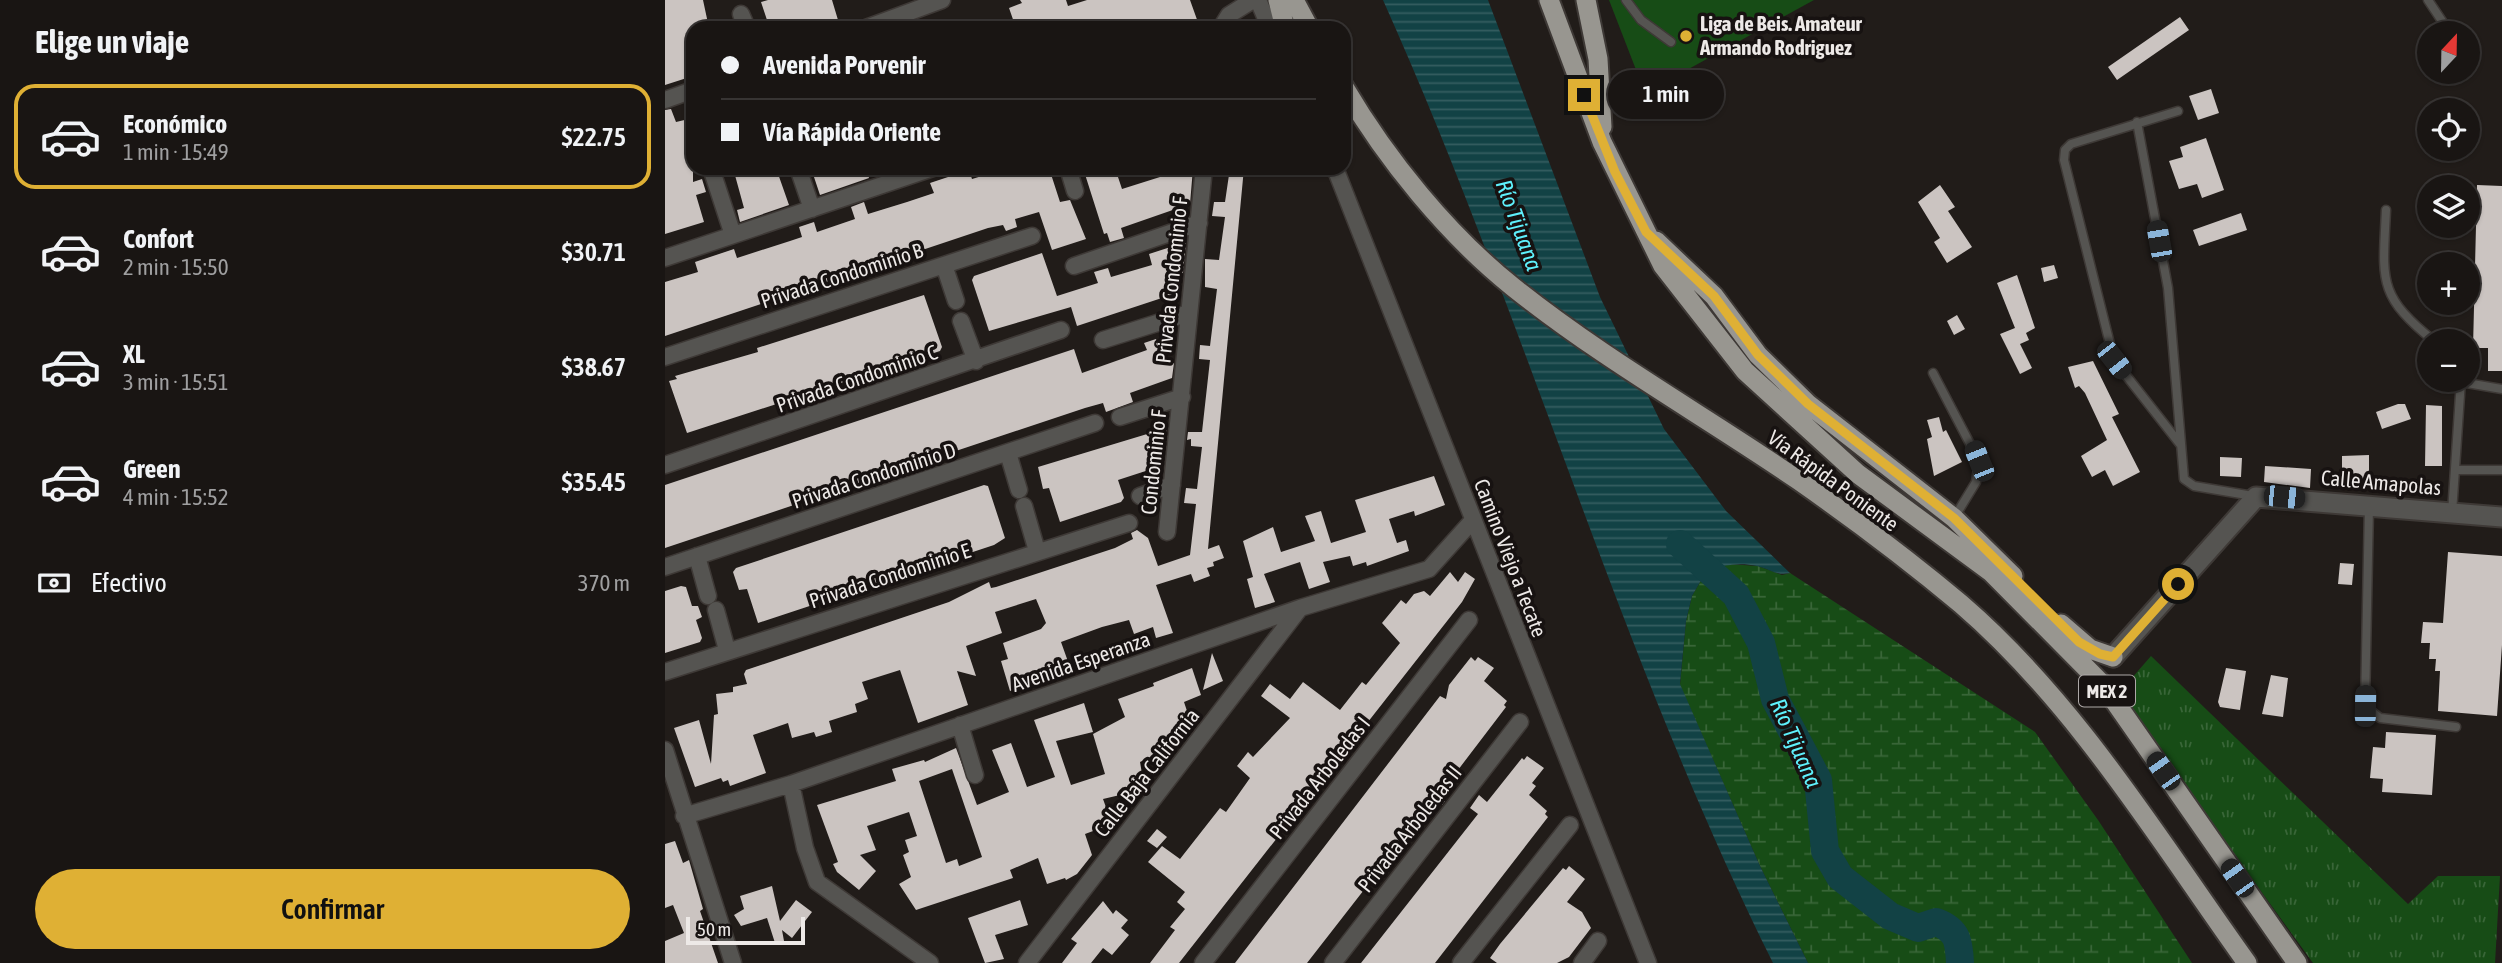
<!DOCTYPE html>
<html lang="es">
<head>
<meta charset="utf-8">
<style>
	body { margin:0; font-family:"Asap Condensed",sans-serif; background:#221e1c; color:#f1f3f6; height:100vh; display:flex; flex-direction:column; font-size:26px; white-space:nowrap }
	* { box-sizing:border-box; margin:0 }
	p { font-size:23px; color:#9f9fa0 }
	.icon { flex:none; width:38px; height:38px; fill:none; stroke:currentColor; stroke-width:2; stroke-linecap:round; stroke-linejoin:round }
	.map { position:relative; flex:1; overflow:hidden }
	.panel { display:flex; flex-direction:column; background:#191513; width:665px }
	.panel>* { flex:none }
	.guide { position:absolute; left:21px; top:21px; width:665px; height:154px; border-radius:21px; box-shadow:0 2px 5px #0004,0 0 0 2px #373433; display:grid; align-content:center; height:154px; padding:0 35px; background:#191513 }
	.needle { width:46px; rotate:22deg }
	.controls { position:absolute; left:1752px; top:21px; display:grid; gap:14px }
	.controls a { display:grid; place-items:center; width:63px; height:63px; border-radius:50%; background:#191513; box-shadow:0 2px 5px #0004,0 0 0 2px #373433; font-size:35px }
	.scale { position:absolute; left:21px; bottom:18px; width:119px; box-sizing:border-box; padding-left:7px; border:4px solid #ede9e7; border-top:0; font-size:19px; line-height:24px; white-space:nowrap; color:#ede9e7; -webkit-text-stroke:5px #171211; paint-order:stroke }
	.end { position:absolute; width:32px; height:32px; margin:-16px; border:9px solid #dfb034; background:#111; box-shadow:0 0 0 4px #111 }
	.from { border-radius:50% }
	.bubble { position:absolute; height:49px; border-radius:24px; background:#191513; box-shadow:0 2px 5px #0004,0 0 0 2px #373433; font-size:23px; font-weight:600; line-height:49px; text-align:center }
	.car { position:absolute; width:21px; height:42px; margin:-21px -10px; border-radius:9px; box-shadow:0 0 5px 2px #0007; background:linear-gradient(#222 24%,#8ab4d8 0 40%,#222 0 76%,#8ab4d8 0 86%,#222 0) }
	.guide b { display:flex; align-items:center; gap:24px; height:66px; font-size:26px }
	.guide b+b { border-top:2px solid #373433 }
	.guide i { width:18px; height:18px; background:#f1f3f6 }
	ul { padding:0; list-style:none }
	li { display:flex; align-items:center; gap:21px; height:105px; margin:0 14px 10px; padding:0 21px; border:4px solid transparent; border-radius:21px }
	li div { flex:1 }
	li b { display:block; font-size:26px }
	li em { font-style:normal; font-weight:600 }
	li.on { border-color:#dfb034 }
	li>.icon { width:63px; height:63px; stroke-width:1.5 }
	h2 { padding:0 35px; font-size:32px; line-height:84px }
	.pay { display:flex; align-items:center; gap:18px; height:77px; padding:0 35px; font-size:26px }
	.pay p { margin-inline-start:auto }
	.button { display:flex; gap:14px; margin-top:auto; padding:14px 35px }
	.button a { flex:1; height:80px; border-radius:42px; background:#dfb034; color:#111; font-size:28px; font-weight:600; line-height:80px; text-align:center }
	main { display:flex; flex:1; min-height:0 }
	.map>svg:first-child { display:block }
</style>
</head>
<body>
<main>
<section class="panel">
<h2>Elige un viaje</h2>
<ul>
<li class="on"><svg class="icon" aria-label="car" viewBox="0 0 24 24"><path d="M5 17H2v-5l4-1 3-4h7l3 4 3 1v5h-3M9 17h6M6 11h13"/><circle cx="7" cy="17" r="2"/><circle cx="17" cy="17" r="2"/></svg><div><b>Económico</b><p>1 min · 15:49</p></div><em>$22.75</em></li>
<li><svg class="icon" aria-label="car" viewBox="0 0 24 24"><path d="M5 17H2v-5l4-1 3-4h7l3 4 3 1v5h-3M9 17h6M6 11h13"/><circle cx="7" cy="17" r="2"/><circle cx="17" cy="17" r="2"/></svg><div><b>Confort</b><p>2 min · 15:50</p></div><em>$30.71</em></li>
<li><svg class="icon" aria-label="car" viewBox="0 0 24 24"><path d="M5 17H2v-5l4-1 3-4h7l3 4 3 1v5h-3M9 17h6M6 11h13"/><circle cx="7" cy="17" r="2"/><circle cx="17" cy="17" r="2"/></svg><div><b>XL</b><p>3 min · 15:51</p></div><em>$38.67</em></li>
<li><svg class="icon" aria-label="car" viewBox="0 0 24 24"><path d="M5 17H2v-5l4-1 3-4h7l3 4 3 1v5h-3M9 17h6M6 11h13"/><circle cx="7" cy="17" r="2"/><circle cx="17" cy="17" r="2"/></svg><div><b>Green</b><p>4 min · 15:52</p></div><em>$35.45</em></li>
</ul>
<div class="pay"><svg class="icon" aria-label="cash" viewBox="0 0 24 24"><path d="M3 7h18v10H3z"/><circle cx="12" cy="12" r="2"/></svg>Efectivo<p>370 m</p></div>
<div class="button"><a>Confirmar</a></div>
</section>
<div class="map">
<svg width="1837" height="963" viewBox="0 0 1837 963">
	<defs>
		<pattern id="grass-tufts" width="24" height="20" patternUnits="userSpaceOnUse" patternTransform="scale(1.75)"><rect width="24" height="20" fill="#174c16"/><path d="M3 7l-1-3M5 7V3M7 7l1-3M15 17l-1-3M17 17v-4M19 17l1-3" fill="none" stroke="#396638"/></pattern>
		<pattern id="wetland-marsh" width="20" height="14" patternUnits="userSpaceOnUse" patternTransform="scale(1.75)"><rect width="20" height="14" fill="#174c16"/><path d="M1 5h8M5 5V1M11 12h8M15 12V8" fill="none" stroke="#396638"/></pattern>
		<pattern id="water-rules" width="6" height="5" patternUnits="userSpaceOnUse" patternTransform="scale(1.75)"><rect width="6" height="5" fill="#124245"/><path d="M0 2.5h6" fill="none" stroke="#355d60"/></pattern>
	</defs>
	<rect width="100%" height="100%" fill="#211c19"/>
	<path fill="url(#grass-tufts)" d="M1486 656 1743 904 1773 876H1835L1830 963H1648L1453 694Z"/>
	<path fill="url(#wetland-marsh)" d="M1062 564 1093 566 1117 575 1125 573 1370 732 1433 820 1527 963H1143L1095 866 1015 685 1021 621 1027 596 1042 570Z"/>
	<path fill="#174c16" d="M944 0H1149L980 93Z"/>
	<path fill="url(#water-rules)" d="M718 0H823L935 297 999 429 1061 511 1125 573C1111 576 1105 569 1092 566 1075 562 1058 565 1042 570L1027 596 1021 621 1015 684 1095 866 1143 963H1108C953 652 860 316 718 0Z"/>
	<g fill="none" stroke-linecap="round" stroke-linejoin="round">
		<path stroke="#124245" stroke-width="28" d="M1015 544 1071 595 1096 643 1110 699 1153 780 1160 851 1175 877 1225 916 1253 928 1271 922C1293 930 1294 942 1295 963"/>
	</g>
	<path fill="#cbc4c1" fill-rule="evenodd" d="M0 0H38L44 28H28V76L0 85Z
		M103 0H167L173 20 148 28H112L109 21 103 23 96 2Z
		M355 0H401L403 6 422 0H525L535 28H351L344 8 357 3Z
		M1515 17 1524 30 1452 80 1443 67Z
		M1546 89 1554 113 1533 120 1524 96Z
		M6 109 11 122 28 118V182L37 179 41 192 31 195 39 222 0 234V110Z
		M1541 138 1559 190 1537 198 1532 184 1514 189 1504 161 1518 157 1515 147Z
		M68 168H111L124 205 75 222 72 210 79 208Z
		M146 168H201L204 178 155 195Z
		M343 168H384L395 202 405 200 421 239 387 250 374 212 350 219 352 227 341 231 338 225 323 228 0 336V282L33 272 30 262 69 249 72 258 125 241 137 237 134 227 149 222 152 232 190 219 186 207 199 202 203 214 242 202 269 193 265 183 304 170 307 179Z
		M418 168H450L457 189 495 177 492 168H508L509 172 528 168 525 204 456 228 459 238 445 242 442 233 439 234Z
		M565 168H579L543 549 554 545 559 558 548 562 549 566 542 568 545 576 529 582 526 574 491 585 508 633 491 638 488 627 469 634 464 620 437 627 396 642 406 670 345 691 336 661 343 659 338 643 376 629 381 623 371 599 349 606 330 612 337 633 301 646 311 676 292 671 303 705 253 723 235 670 197 682 203 699 190 704 192 712 164 721 167 732 151 737 149 732 127 738 123 723 88 735 101 773 65 786 63 780 58 782 56 778 30 787 9 728 34 720 46 764 49 715 53 714 51 694 68 692V687L82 684 79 674 81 670 284 602 324 582 326 588 331 587 450 548 468 539 466 533 472 530 483 538 493 566 525 555 531 504 519 503 521 488 532 489 537 447 526 446V439L522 440 523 432H537L545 360 534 359 535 345 545 346 552 289 540 287V259L554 260 560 217 547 216 549 202H560Z
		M1275 185 1290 207 1283 211 1307 247 1282 263 1269 242 1275 238 1253 202Z
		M1812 185 1837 186V371H1823V348H1808Z
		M1576 213 1582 230 1534 246 1528 230Z
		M521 242 518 273 506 277 511 291 509 294 412 326 406 307 324 331 307 280 309 276 377 253 392 296 433 283 429 272 443 268 446 277 487 265 484 254Z
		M1389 265 1393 278 1379 282 1376 268Z
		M1352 275 1370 328 1361 333 1364 340 1355 344 1367 368 1355 374 1335 334 1350 328 1332 283Z
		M259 295 277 347 275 351 22 433 4 381 12 379 10 376 93 352 92 348Z
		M1292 315 1300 329 1289 335 1282 321Z
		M491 339 494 349 502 348 501 362 509 363 507 378 465 393 468 402 441 412 438 403 420 408 0 548V485L409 349 417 373 482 350 479 343Z
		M1428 361 1454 414 1447 417 1475 472 1448 486 1440 470 1427 477 1416 456 1442 440 1420 393 1414 386 1410 388 1403 367Z
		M1733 404H1740L1746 419 1717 429 1711 412Z
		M1761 405 1777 406V466H1760Z
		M1274 417 1278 432 1281 430 1297 462 1269 476 1262 439 1267 437 1262 420Z
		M502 428 500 446 489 450 493 467 453 480 459 498 456 502 395 522 384 488 378 489 373 467Z
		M1704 455V483L1683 484V478H1677V456Z
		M1555 457 1577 458 1576 477 1555 476Z
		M1600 466 1646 469 1645 488 1599 482Z
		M769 476 780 505 750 516 749 511 724 519 732 543 741 540 744 551 702 566 701 562 688 566 685 556 658 562 665 582 644 589 635 562 599 574 610 602 590 608 582 579 588 577 578 541 608 527 616 552 650 541 640 516 656 511 666 543 701 532 690 500Z
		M319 485 323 486 340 538 329 545 93 623 82 589 74 590 68 572 71 568Z
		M1783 552 1837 556V645L1832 716 1773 711 1775 671H1770L1771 659H1764L1765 643H1756L1758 622 1778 623Z
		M1675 563 1689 564 1687 585 1673 584Z
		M785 572 793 582 800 572 810 579 797 602 514 963H485L510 930 505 927 520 909 512 902 520 892 483 862 497 846 515 859 555 808 561 812 585 778 572 766 583 752 588 757 625 718 596 696 605 684 625 699 638 682 675 710 697 682 701 685 735 643 717 623 736 600 741 604 749 594 759 591 765 596Z
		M16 586 21 587 27 606H33L37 617 31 620 37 638 35 642 0 653V591Z
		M547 653 558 681 538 690Z
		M806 657 810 661 813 657 829 668 819 681 842 701 839 705 841 707 780 787V801L777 805 769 800 642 963H570L775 696 781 699 784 685Z
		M527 668 536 695 519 702 527 726 513 744 475 762 478 780 471 781 472 791 438 799 447 824 420 834 427 855 412 874 401 880 400 878 382 884 373 858 345 870 348 878 251 910 234 884 246 877 238 855 244 852 240 840 252 836 244 812 202 826 211 850 195 855 211 871 194 890 172 872 168 864 173 862 152 805 231 781 227 769 259 760 260 762 291 748 312 805 344 792 327 750 346 743 362 787 390 777 369 720 419 703 428 732 391 741 406 785 440 774 428 734 460 717 453 699 489 686 488 683ZM287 769 317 857 294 866 292 859 281 863 254 781Z
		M1561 668 1581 671 1575 710 1555 707 1553 702Z
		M1606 675 1623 678 1618 717 1597 714Z
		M1721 732 1771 735 1767 795 1717 792 1718 779 1705 778 1708 747 1720 748Z
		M862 756 879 768 867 783 871 786 864 795 882 811 880 814 883 817 770 963H696L813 814 805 808 814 795 822 802 857 758 859 760Z
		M492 829 502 837 492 848 482 841Z
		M10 841 18 863 24 860 38 909 35 911 53 963H0V941L19 933 8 905 0 908V844Z
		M904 866 920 879 902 902 917 912 926 928 904 957 892 963H832L825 958 835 944 898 868 901 870Z
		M107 886 115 921 131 900 147 912 127 938 117 930 119 941 110 943 102 918 76 926 69 915 79 909 75 896Z
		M355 900 363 925 330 935 339 959 320 963 303 918Z
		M438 901 448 914 451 910 463 920 456 928 464 935 447 955 438 948 426 963H397L412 943 406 939Z"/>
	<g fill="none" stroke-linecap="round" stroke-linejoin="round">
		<defs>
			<path id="service" d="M961 0 976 20 1006 42
				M1763 0 1785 33
				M1513 111 1406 144 1400 150 1399 160 1449 360 1515 444
				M1472 122 1503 288 1519 479 1529 486 1588 496
				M1721 210C1718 278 1711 295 1769 341
				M1268 373 1314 461 1311 482 1289 518
				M1796 382 1837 389
				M1792 470H1837
				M1704 506 1700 706 1715 718 1791 727
				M1787 513 1796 380"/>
			<path id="minor" d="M593 0 605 28
				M76 14 82 28
				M201 28 277 0
				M556 28 564 15 588 0
				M0 100 28 90
				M46 168 68 235
				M133 168 147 209
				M403 168 410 191
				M670 168 983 963
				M0 258 268 168
				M279 265 291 301
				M409 266 534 223
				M296 321 311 361
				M438 340 524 313
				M0 357 367 236
				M455 417 517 397
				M343 453 354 490
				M0 465 396 330
				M475 496 507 485
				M359 506 372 551
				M502 532 539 168
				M32 556 43 596
				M0 567 430 423
				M51 610 62 650
				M0 672 464 523
				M295 725 310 775
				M0 750 68 963
				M126 784 140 848 152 882 265 963
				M19 816 126 784 635 608 764 569 808 520
				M362 963 635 608
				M538 963 804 620
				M668 963 855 722
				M796 963 905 825
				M917 963 933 941"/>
			<path id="tertiary" d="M1448 657 1591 497 1837 517"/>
			<path id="trunk" d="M613 0 620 28
				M629 0 644 28
				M884 0 937 142 998 266 1080 371 1193 474 1326 572 1439 686 1632 963
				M921 0 933 59 937 127
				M679 87C722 160 782 234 848 287 938 359 1038 415 1133 480 1186 517 1247 563 1296 604 1412 704 1493 839 1582 963
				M991 241 1049 296 1093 355 1143 404 1289 518 1348 576
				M1396 624 1425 649 1448 657"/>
		</defs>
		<use href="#service" stroke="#3e3936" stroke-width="11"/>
		<use href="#minor" stroke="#3e3936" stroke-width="19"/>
		<use href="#tertiary" stroke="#3e3936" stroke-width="23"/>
		<use href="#trunk" stroke="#3e3936" stroke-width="23"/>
		<use href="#service" stroke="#555451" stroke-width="8"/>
		<use href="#minor" stroke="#555451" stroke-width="16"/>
		<use href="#tertiary" stroke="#555451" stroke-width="19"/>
		<use href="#trunk" stroke="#989690" stroke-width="19"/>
	</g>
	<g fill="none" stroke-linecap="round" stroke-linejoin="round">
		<path stroke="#dfb034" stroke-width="9" d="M919 95 950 172 981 232 1049 296 1093 355 1143 404 1289 518 1414 642 1435 654 1448 657 1513 584"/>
	</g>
	<circle fill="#dfb034" stroke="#171211" stroke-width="2.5" cx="1021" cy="36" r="7"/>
	<g text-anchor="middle" stroke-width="7" stroke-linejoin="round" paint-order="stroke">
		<rect fill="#171211" stroke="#ada8a7" stroke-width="2" x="1414" y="675.5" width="56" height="31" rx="5"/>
		<g font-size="19" font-weight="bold" fill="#ede9e7">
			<text x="1442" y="698">MEX 2</text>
		</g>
		<g font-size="21" font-weight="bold" fill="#ede9e7" stroke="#171211" text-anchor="start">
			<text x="1035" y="31">Liga de Beis. Amateur<tspan x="1035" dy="24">Armando Rodriguez</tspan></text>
		</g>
		<g font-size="21" fill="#ede9e7" stroke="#171211">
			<text transform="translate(177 276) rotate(-18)" y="7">Privada Condominio B</text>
			<text transform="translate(507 280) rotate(-84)" y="7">Privada Condominio F</text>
			<text transform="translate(192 379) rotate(-19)" y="7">Privada Condominio C</text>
			<text transform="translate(489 462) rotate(-84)" y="7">Condominio F</text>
			<text transform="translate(209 476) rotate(-18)" y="7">Privada Condominio D</text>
			<text transform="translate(1168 481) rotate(36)" y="7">Vía Rápida Poniente</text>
			<text transform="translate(1716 483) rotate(5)" y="7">Calle Amapolas</text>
			<text transform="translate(845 558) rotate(69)" y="7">Camino Viejo a Tecate</text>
			<text transform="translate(225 576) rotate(-18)" y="7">Privada Condominio E</text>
			<text transform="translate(416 662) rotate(-19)" y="7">Avenida Esperanza</text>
			<text transform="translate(482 773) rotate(-52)" y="7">Calle Baja California</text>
			<text transform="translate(655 778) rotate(-52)" y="7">Privada Arboledas I</text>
			<text transform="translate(745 829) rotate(-52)" y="7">Privada Arboledas II</text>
		</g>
		<g font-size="23" font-style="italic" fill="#5ef0fb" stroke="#171211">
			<text transform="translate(854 225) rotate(70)" y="8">Río Tijuana</text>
			<text transform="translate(1131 743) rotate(66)" y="8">Río Tijuana</text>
		</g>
	</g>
</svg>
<div class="controls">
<a><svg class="needle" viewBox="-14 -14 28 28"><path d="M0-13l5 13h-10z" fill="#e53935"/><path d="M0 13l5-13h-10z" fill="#9f9fa0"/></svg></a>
<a><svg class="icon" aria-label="locate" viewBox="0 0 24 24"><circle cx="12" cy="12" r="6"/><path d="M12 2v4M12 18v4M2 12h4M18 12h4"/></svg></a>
<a><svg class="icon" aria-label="layers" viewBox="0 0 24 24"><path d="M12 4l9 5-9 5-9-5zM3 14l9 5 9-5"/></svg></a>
<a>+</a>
<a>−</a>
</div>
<div class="scale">50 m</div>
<i class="end from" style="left:1513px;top:584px"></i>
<i class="end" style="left:919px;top:95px"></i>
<div class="bubble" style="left:943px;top:70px;width:116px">1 min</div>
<i class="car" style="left:1494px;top:241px;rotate:350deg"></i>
<i class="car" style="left:1449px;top:360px;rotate:142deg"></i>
<i class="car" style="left:1314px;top:461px;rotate:338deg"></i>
<i class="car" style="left:1619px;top:497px;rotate:96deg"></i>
<i class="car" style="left:1700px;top:706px;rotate:1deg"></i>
<i class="car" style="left:1498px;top:771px;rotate:325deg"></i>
<i class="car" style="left:1572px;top:878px;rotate:325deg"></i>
<div class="guide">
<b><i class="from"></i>Avenida Porvenir</b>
<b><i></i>Vía Rápida Oriente</b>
</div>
</div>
</main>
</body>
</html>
